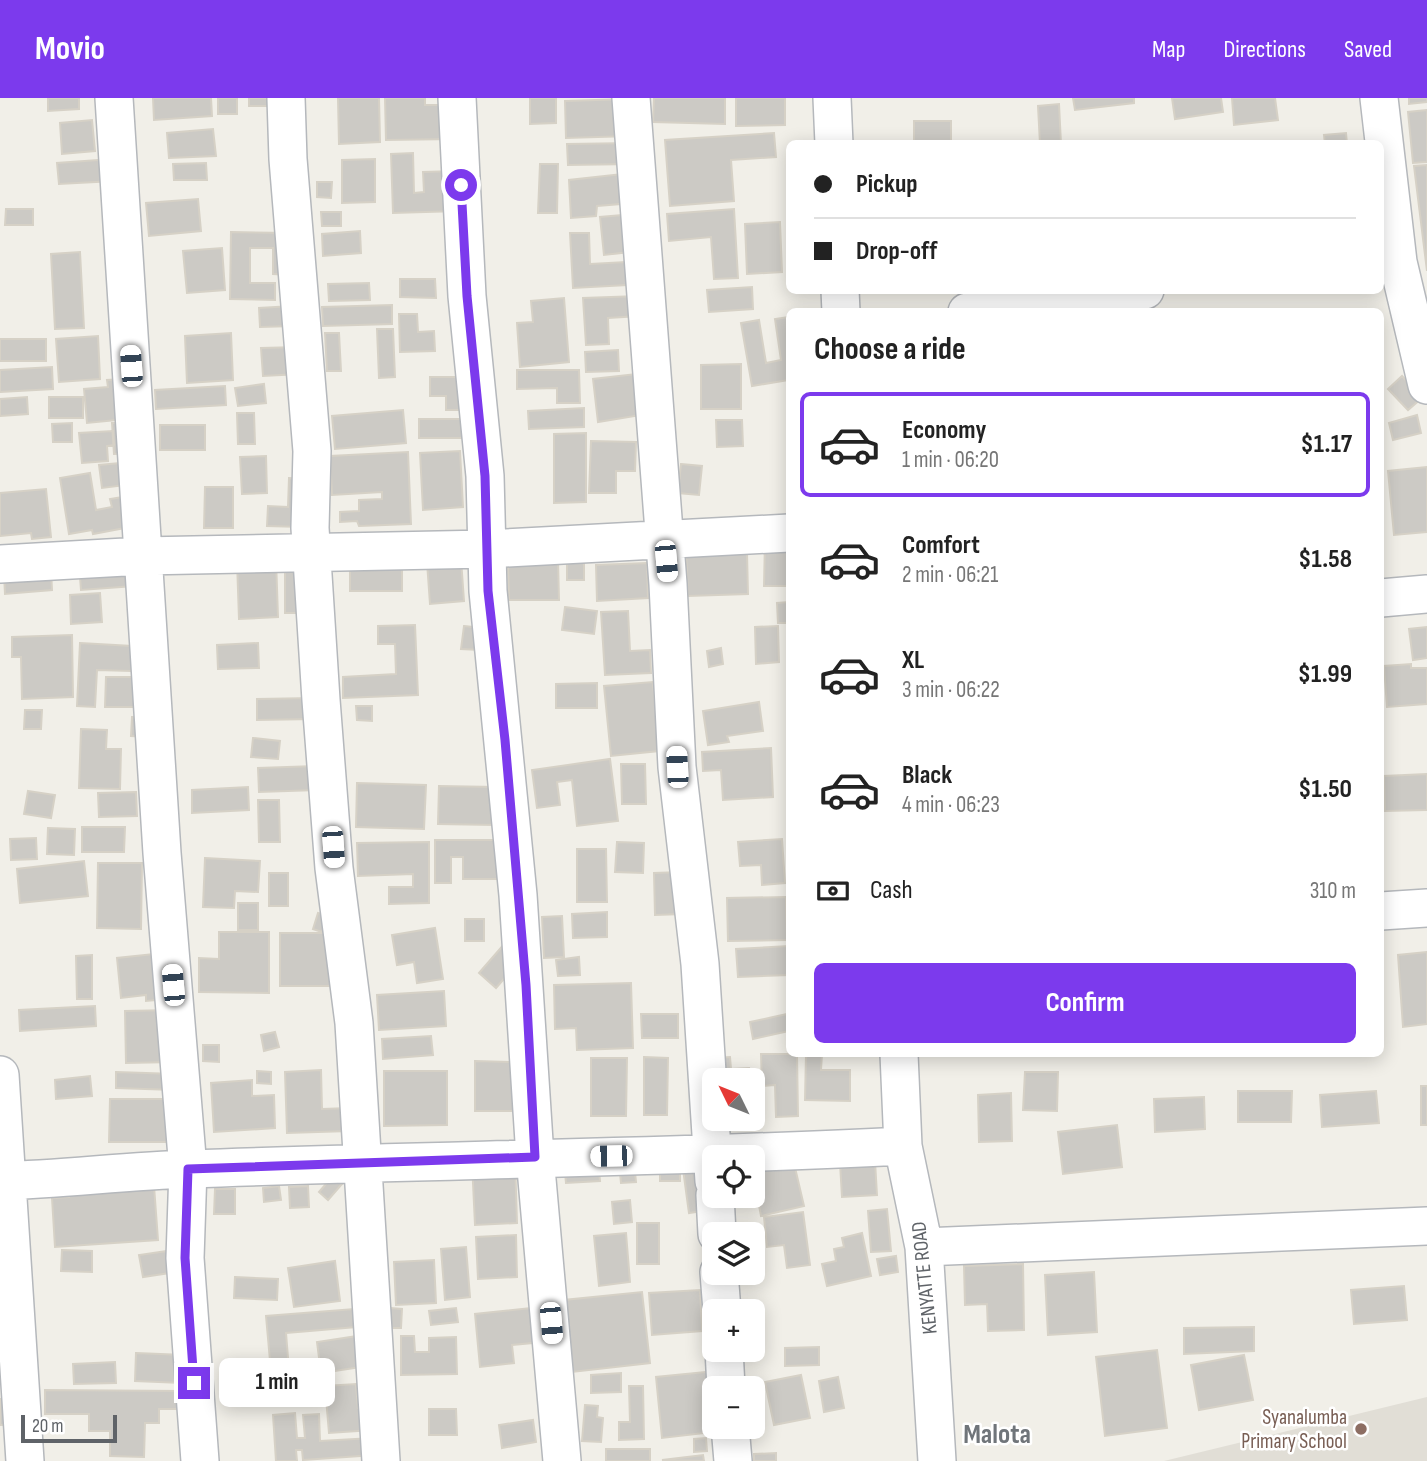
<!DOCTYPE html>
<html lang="en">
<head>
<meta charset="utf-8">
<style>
	body { margin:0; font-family:"Sofia Sans Condensed",sans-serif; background:#f2f2f2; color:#222; height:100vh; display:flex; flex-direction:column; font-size:26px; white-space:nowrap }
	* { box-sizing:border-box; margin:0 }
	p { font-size:23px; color:#767676 }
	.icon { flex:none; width:38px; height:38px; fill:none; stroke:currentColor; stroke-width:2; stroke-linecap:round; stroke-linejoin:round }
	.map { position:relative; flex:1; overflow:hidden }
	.drawer { position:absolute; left:786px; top:210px; width:598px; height:749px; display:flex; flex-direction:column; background:#fff; border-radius:10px; box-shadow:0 4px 18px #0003 }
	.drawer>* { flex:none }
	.hud { position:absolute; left:786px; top:42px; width:598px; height:154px; border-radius:10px; box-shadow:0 4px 18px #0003; display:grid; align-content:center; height:154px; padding:0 28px; background:#fff }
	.needle { width:46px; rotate:313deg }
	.tools { position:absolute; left:702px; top:970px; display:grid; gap:14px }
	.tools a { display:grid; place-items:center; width:63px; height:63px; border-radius:10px; background:#fff; box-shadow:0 4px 18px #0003; font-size:35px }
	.scale { position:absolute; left:21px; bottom:18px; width:96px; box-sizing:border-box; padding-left:7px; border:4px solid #5f6368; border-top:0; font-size:19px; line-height:24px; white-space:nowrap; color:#5f6368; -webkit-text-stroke:5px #fff; paint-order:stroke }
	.end { position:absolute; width:32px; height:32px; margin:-16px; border:9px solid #7c3aed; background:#fff; box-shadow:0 0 0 4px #fff }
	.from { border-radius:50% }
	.bubble { position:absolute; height:49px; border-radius:10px; background:#fff; box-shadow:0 4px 18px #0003; font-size:23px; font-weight:700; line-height:49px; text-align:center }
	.car { position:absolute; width:21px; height:42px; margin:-21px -10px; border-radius:9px; box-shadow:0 0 5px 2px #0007; background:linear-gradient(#fff 24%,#345 0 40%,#fff 0 76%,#345 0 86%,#fff 0) }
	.hud b { display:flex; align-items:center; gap:24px; height:66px; font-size:26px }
	.hud b+b { border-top:2px solid #e0e0e0 }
	.hud i { width:18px; height:18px; background:#222 }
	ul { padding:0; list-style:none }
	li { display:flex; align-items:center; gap:21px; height:105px; margin:0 14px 10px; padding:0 14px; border:4px solid transparent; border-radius:10px }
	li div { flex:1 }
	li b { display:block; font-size:26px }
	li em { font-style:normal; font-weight:700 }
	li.on { border-color:#7c3aed }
	li>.icon { width:63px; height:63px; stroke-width:1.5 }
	h2 { padding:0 28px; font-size:32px; line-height:84px }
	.pay { display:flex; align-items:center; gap:18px; height:77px; padding:0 28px; font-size:26px }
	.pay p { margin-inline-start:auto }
	.cta { display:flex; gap:14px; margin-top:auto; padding:14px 28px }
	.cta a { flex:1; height:80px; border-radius:10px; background:#7c3aed; color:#fff; font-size:28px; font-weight:700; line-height:80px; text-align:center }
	header { display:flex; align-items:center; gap:42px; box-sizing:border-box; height:98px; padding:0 35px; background:#7c3aed; color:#fff }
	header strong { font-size:33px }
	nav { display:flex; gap:38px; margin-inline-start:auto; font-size:24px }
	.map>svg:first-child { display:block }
</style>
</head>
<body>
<header>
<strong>Movio</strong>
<nav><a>Map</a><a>Directions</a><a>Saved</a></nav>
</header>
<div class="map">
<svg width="1427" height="1363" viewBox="0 0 1427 1363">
	<rect width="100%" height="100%" fill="#f1efe8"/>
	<path fill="#e1ded6" d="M1427 1299V1363H1164Z"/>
	<path fill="#cccac5" stroke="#d6d1c6" stroke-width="2" d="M48 0H79V11L48 13Z
		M153 0H211L212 18 154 22Z
		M218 0H237V16H218Z
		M249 0H272V8H249Z
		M338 0H379L380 44 339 46Z
		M385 0H425V7H454V41L386 42Z
		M530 0H556V25L530 26Z
		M654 0H725V26L653 24Z
		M736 0H785V27L736 28Z
		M1073 0H1134V5L1075 12Z
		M1172 0H1221L1223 14 1175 21Z
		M1232 0H1275L1278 22 1234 27Z
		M1409 0H1427V4L1409 6Z
		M629 1 630 38 566 40 565 3Z
		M1059 6 1061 46H1040L1038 8Z
		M1427 12V64L1413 65 1408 14Z
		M92 22 95 53 62 56 60 25Z
		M914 23H951V46H914Z
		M213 31 216 58 169 60 167 35Z
		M774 35 776 59 731 62 734 103 670 108 665 42Z
		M1346 35 1347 46H1325L1324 37Z
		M633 45V66L568 67 567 46Z
		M413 55 414 95 424 94 423 74 456 73 458 113 393 115 391 56Z
		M112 61 114 83 59 86 57 65Z
		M375 61V104L342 105V62Z
		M206 65 207 82H174L173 66Z
		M540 66H558L557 115H538Z
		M1427 67V173L1414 68Z
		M631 75 633 105 597 108 596 118 571 120 569 82Z
		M317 84H332L331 100 317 99Z
		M198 101 201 133 149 138 146 105Z
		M6 111H33V127H5Z
		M734 111 738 180 714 181 711 139 669 143 667 116Z
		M321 114H341V128H322Z
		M634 116 638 153 604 157 600 119Z
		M780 124 782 174 747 176 745 126Z
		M360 133 361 155 323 158 322 136Z
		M231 134 290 135V177L273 176V150H250V185H275V202L230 201Z
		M570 135H589L590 166 626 164 627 187 573 190Z
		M222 150 225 192 187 195 183 153Z
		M80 154 84 230 55 231 51 156Z
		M400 181H435L436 200 400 199Z
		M369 185 370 202 329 203 328 186Z
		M752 189 753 211 709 214 707 192Z
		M639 198V218L608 220 609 246 586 247 583 200Z
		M564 200 569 264 520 269 517 225 533 224 531 203Z
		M392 207V226L323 228 322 209Z
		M292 208 293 228 260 229 259 210Z
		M399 216H417L418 234 434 233 435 253 400 254Z
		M789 219V282L752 288 741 225 759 222 766 265 781 262 775 221Z
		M377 231H393L395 279 379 280Z
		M231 235 233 282 187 285 185 238Z
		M325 235H339L341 273H327Z
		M98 238 100 281 59 284 56 241Z
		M0 241H46V263H0Z
		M299 249 300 276 263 278 261 250Z
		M618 252 619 273 586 274 585 254Z
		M741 266V311H701V267Z
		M52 269 53 291 0 294V272Z
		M517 272H579L580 305H557V290L517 291Z
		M636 276 641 317 598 324 593 281Z
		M1402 278 1422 300 1408 312 1388 291Z
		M430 279H469L468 312H446V298H430Z
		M123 281 126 321 87 325 84 291 108 289 107 282Z
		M264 286 266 305 238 308 235 290Z
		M225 288 226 307 156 311 155 292Z
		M27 299 28 316 0 318V301Z
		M49 299H83V320H49Z
		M584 310V329L529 331 528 313Z
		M403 312 406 345 335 351 332 318Z
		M237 315H254L255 346H238Z
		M1417 317 1421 335 1393 342 1389 325Z
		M419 321H464V340H419Z
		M716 322H742L743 348 717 349Z
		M72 325V344H53L52 326Z
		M112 325H124L134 355 114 356Z
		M160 327H205V352H160Z
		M113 333 114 347 107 348 108 363 82 365 79 335Z
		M586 335V404L554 405V336Z
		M591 343 636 344 635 373H616V395H589Z
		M460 353 463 409 423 412 420 355Z
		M408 354 411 426 359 428 357 423 340 424V414L359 413V402L382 401V394L332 397 330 358Z
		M266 358 267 395 242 396 240 359Z
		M131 364 134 386 102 390 99 367Z
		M681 366 702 368 699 397 678 395Z
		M1427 369V434L1394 437 1388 373Z
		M90 375 96 412 112 409 110 401 135 397 141 427 93 436 92 432 69 436 60 380Z
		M289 380 303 381 302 429 267 428 268 408 288 409Z
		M205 389H233V430H204Z
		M46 391 51 439 32 441 31 435 0 438V395Z
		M765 442H789V488H764Z
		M747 455 748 496 688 498 686 457Z
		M584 456V482H567V457Z
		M276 461 278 519 239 521 237 463Z
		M461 461 464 503 430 506 427 464Z
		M132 462 134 488 81 492 79 466Z
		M558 462 559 502H509L508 463Z
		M647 465 648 500 597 503 596 467Z
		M402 466V493H350V467Z
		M285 467H309V515H285Z
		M51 472 52 492 5 496 4 476Z
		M100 495 102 524 71 526 70 497Z
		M789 504V525H778L777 505Z
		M565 509 597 513 594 536 562 532Z
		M628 513 630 553 650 552 651 575 605 577 601 514Z
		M415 527 418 597 343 600V579L396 576 395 546H378V528Z
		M464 528 482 530 480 552 461 551Z
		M778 528 779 564 756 566 755 529Z
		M1427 529V560L1413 562 1409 531Z
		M72 537 73 599 22 601 21 559H12V539Z
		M80 545 132 548 131 573 97 572 95 609 77 608Z
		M258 545 259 570 218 571 217 547Z
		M721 550 723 566 709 569 707 553Z
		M1411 566V570H1427V606L1387 609 1384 568Z
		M106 579H142V609H105Z
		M653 584 659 653 611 658 604 588Z
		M597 585V610H556V586Z
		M314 600V621L257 622V601Z
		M759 604 763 633 727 638 729 644 708 647 703 613Z
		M356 608H372V623L357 622Z
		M25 612H42L41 631H24Z
		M132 619 151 620 150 639 131 638Z
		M81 631 107 632 106 651H121L120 691 79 690Z
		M253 640 280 643 278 661 251 659Z
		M771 650 773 699 723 702 721 672 703 673 702 654Z
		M610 661 618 723 577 728 572 682 557 684 560 707 537 710 532 672Z
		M621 666H645L646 706H622Z
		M316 668 317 692 259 694 258 670Z
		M1427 676V712L1385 713 1384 678Z
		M357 685 426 687 424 731 356 729Z
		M439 688 496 689 495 727 438 726Z
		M248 689 249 712 192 715V692Z
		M28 693 55 697 51 720 24 716Z
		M136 694 137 718 99 719 98 695Z
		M258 702H279L280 744H259Z
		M82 729H125L124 754H82Z
		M48 730 75 731 74 757 47 756Z
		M36 740 37 761 11 762 10 741Z
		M782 741 785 785 762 787 761 767 740 768 738 744Z
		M435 742H500V781H463V759H451V785H435Z
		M429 744V805L389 806V789H413V776L358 778 357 745Z
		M617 744 644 745 643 775 615 774Z
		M577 751H606L607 804H577Z
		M205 760 260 763 258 794 235 793 234 810 203 809Z
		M84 763 88 798 20 805 17 771Z
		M98 765H142L141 831 97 830Z
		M682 774 683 816 655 817 654 775Z
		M269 775H288V808H269Z
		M786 799 787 842 728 843 727 800Z
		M238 805H258V832H238Z
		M607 814V839L573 840 572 816Z
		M318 815 328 818 322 834 313 831Z
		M562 818 564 859 544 860 542 819Z
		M465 821H484V843H465Z
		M435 830 443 881 417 885 414 864 397 867 392 837Z
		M219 834H269V895L199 894V860L219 861Z
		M280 835H332V888H280Z
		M506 844 523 859 496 890 479 875Z
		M789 848V877L738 879 736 851Z
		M1427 854V926L1403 929 1398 857Z
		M163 855 167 901 146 903V897L121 900 117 860Z
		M92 857V901H77L76 858Z
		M579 859 580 877 558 878 556 862Z
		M631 885 633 950 577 952 576 930 555 931 554 887Z
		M444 893 446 928 379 932 377 897Z
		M95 908 96 928 20 933 19 912Z
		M173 912 174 964 126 965 125 913Z
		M641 916H678V940H642Z
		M787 916 789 933 753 941 750 924Z
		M275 934 279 949 264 953 261 937Z
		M431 938 433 957 383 961 382 941Z
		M203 947H219V964L203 963Z
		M761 956H797L798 1018 776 1019 775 987 762 988Z
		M806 956H822L821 972H850V1003L805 1002Z
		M644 959 668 960 667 1017H644Z
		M730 959 731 971 749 970 750 982H714L710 960Z
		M591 960H627L626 1018H591Z
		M475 963 514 964 513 1013H475Z
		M321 972 322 1011 349 1010V1033L287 1035 285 974Z
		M257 973 271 974V986L257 985Z
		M384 973H447V1027L384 1028Z
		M116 974 175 976 174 992 116 990Z
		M1025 974H1058L1057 1013 1023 1012Z
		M90 978 92 998 56 1001 55 982Z
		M252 982V998L274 997 275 1030 214 1034 211 985Z
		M1421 988H1427V1027H1421Z
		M1238 993H1292L1291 1024H1238Z
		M1376 993 1379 1025 1322 1029 1320 997Z
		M752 995 755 1020H752Z
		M1011 995 1012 1043 979 1044 978 997Z
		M1204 999 1205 1031 1155 1034 1154 1001Z
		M110 1001H170V1044H109Z
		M1117 1027 1122 1069 1063 1076 1058 1034Z
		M598 1061 600 1083 566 1085 564 1064Z
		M793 1061 804 1108 761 1118 752 1071Z
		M515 1062 517 1125 475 1127 472 1064Z
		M875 1063 877 1097 842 1099 840 1065Z
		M634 1064 636 1084 621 1085 619 1065Z
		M660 1064H680V1083H660Z
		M698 1069 703 1113 689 1115 683 1071Z
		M339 1071 348 1079 328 1102 319 1094Z
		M68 1082 154 1088 158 1142 55 1149 52 1100 69 1099Z
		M279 1088 281 1102 264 1104 263 1090Z
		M308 1088 309 1109 290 1110 289 1089Z
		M215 1091H235V1116H214Z
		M630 1102 632 1124 614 1126 612 1104Z
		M887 1111 891 1153 871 1154 868 1113Z
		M803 1114 810 1167 787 1170 784 1147 767 1149 764 1119Z
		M637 1125H659V1166H637Z
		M626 1135 630 1184 599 1188 594 1138Z
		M862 1135 871 1178 827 1188 822 1166 836 1163 834 1151 844 1149 842 1140Z
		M516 1137 517 1179 478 1181 476 1139Z
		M466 1149 470 1199 445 1202 441 1151Z
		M62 1152 92 1153V1174L61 1173Z
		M174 1152 177 1174 143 1179 139 1157Z
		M896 1158 898 1174 880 1177 877 1161Z
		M434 1162 436 1205 396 1207 394 1164Z
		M335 1163 340 1203 294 1209 288 1170Z
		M1023 1166 1024 1232 988 1233 987 1206 965 1207 964 1168Z
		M1094 1174 1097 1234 1048 1237 1045 1177Z
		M235 1179 278 1181 277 1202 234 1200Z
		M1404 1188 1407 1222 1354 1226 1351 1192Z
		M700 1192 702 1233 652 1237 649 1195Z
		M642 1194 650 1265 572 1274 564 1202Z
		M540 1209 543 1244 512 1247 514 1265 480 1269 475 1216Z
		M367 1210 368 1228 286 1235 289 1272 271 1274 266 1218Z
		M390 1210 402 1211 401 1230H389Z
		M456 1210 458 1224 431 1227 429 1213Z
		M1254 1229V1253L1184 1256V1230Z
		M364 1237 368 1268 321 1275 317 1244Z
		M401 1238H414L415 1254H429V1240L456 1239 457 1276 401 1277Z
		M819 1249V1267L785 1268V1250Z
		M1157 1252 1167 1330 1105 1338 1096 1259Z
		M136 1255 184 1257 182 1285 135 1283Z
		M1244 1257 1253 1302 1199 1312 1191 1267Z
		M115 1264 116 1285 74 1286 73 1266Z
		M715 1273 714 1328 721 1333 662 1340 656 1279Z
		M621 1275V1294L591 1295V1277Z
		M801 1277 810 1320 774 1327 765 1284Z
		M838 1279 844 1310 824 1314 819 1283Z
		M295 1283 297 1299 255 1305 253 1289Z
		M356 1286 358 1310 370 1308 372 1332 329 1335 325 1288Z
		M629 1288H643L644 1341 619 1342V1324H630Z
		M45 1292 183 1293V1311H159V1325H145L144 1359 110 1358V1333H89V1316H45Z
		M0 1301H21V1326L0 1327Z
		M585 1307 598 1308 597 1319 603 1320 601 1344 582 1343Z
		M429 1311H456L457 1337H429Z
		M295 1315 297 1340H305L303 1317 319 1316 320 1343 372 1340 374 1357 303 1362 302 1352H296L297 1363H276L273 1317Z
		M533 1322 536 1344 502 1350 499 1327Z
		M706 1340 707 1353 694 1354V1341Z
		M606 1351H650V1363H606Z
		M776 1355V1363H754V1356Z
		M703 1357 704 1363 662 1362Z"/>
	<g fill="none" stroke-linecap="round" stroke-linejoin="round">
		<defs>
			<path id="street" d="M114 0 162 755 188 1071 185 1160 200 1363
				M286 0 288 61 312 353 310 430 321 602 334 770 354 925 381 1363
				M457 0 467 198 485 378 488 493 518 797 535 1059 562 1363
				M631 0 668 486 677 669 700 866 714 1083
				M832 0 834 46
				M1379 0 1398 164 1427 287
				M840 192 841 214
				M967 214 1145 192
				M0 466 143 458 487 451 789 435
				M1381 500 1427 496
				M1381 813 1427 810
				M899 956 903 1048 924 1149 937 1363
				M0 977 25 1363
				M0 1083C63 1081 127 1073 190 1071 427 1062 665 1060 903 1048
				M715 1097 717 1136
				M924 1149 1427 1128
				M719 1174 722 1213
				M724 1251 726 1290
				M730 1328 733 1363"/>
		</defs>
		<use href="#street" stroke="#b5b8bc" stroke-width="40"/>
		<use href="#street" stroke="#fff" stroke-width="37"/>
	</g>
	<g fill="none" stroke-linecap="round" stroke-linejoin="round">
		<path stroke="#7c3aed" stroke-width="9" d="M194 1285 185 1160 188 1071 535 1059 526 887 505 642 488 493 485 378 467 198 461 87"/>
	</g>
	<circle fill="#8d6e63" stroke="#fff" stroke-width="2.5" cx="1361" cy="1331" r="7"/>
	<g text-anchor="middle" stroke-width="5" stroke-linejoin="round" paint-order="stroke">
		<g font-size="21" fill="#5f6368" stroke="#fff">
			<text transform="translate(924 1180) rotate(-96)" y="7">KENYATTE ROAD</text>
		</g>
		<g font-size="21" fill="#785e54" stroke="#fff" text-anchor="end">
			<text x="1347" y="1326">Syanalumba<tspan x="1347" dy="24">Primary School</tspan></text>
		</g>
		<g font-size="28" font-weight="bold" fill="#70757a" stroke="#fff">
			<text x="997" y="1345">Malota</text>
		</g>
	</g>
</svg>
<div class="tools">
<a><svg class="needle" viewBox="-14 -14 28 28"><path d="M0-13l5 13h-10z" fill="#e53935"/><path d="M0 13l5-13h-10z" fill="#767676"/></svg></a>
<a><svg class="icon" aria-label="locate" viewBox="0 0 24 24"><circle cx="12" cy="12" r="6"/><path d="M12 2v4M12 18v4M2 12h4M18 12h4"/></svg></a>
<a><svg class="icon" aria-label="layers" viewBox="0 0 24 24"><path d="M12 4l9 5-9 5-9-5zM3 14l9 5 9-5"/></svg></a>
<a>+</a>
<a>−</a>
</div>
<div class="scale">20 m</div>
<i class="end from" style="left:461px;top:87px"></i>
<i class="end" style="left:194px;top:1285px"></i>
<div class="bubble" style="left:219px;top:1260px;width:116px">1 min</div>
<i class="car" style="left:131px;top:268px;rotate:356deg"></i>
<i class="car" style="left:666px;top:463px;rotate:175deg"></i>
<i class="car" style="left:677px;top:669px;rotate:357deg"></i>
<i class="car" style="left:333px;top:749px;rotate:176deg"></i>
<i class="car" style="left:173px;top:887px;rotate:355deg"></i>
<i class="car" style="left:611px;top:1058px;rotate:269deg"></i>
<i class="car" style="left:551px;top:1225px;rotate:175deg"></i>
<div class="hud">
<b><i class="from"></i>Pickup</b>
<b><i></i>Drop-off</b>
</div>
<section class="drawer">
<h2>Choose a ride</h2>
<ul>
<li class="on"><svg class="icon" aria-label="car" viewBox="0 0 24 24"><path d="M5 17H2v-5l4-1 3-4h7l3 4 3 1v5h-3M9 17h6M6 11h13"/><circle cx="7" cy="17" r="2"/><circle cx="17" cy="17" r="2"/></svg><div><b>Economy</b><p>1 min · 06:20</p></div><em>$1.17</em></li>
<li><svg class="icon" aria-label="car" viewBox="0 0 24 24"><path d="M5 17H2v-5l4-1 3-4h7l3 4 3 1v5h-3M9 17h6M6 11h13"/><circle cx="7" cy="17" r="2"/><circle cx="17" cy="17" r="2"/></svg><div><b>Comfort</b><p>2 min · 06:21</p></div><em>$1.58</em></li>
<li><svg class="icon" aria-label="car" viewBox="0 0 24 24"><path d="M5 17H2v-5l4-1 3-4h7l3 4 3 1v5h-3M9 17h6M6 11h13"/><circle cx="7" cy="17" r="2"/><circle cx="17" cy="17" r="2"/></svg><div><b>XL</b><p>3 min · 06:22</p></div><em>$1.99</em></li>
<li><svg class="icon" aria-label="car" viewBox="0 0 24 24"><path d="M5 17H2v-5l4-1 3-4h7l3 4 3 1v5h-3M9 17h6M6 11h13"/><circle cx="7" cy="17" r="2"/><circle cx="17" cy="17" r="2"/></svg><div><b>Black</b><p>4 min · 06:23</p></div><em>$1.50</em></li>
</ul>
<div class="pay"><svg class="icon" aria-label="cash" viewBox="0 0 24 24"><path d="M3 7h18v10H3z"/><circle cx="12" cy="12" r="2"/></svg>Cash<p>310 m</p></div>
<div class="cta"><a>Confirm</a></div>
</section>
</div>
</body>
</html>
